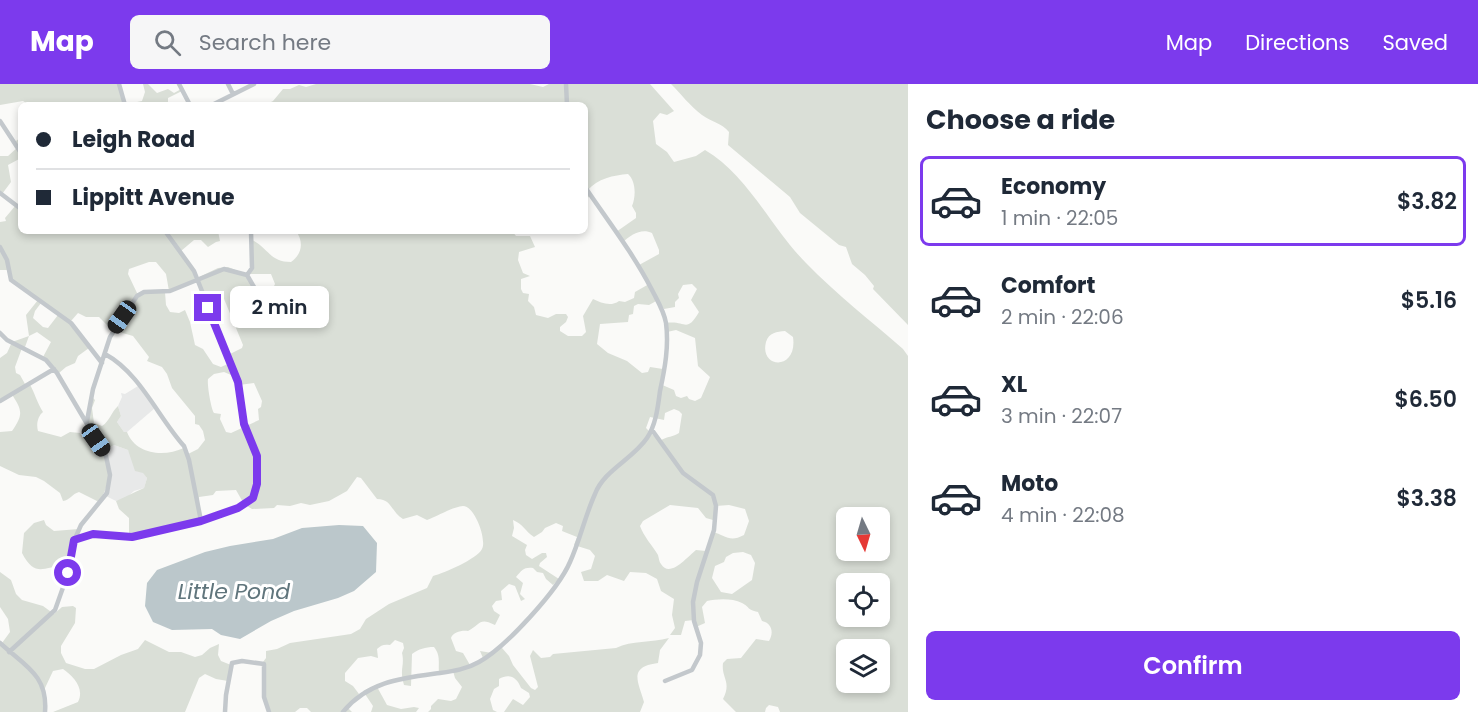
<!DOCTYPE html>
<html lang="en">
<head>
<meta charset="utf-8">
<style>
	body { margin:0; font-family:Poppins,sans-serif; background:#f6f6f7; color:#1f2937; height:100vh; display:flex; flex-direction:column; font-size:22px; white-space:nowrap }
	* { box-sizing:border-box; margin:0 }
	p { font-size:20px; color:#747a83 }
	.icon { flex:none; width:33px; height:33px; fill:none; stroke:currentColor; stroke-width:2; stroke-linecap:round; stroke-linejoin:round }
	.map { position:relative; flex:1; overflow:hidden }
	.sheet { display:flex; flex-direction:column; background:#fff; width:570px }
	.sheet>* { flex:none }
	.hud { position:absolute; left:18px; top:18px; width:570px; height:132px; border-radius:9px; box-shadow:0 3px 9px #0003; display:grid; align-content:center; height:132px; padding:0 18px; background:#fff }
	.needle { width:39px; rotate:175deg }
	.tools { position:absolute; left:836px; top:423px; display:grid; gap:12px }
	.tools a { display:grid; place-items:center; width:54px; height:54px; border-radius:9px; background:#fff; box-shadow:0 3px 9px #0003; font-size:30px }
	.end { position:absolute; width:27px; height:27px; margin:-14px; border:8px solid #7c3aed; background:#fff; box-shadow:0 0 0 3px #fff }
	.from { border-radius:50% }
	.bubble { position:absolute; height:42px; border-radius:9px; background:#fff; box-shadow:0 3px 9px #0003; font-size:20px; font-weight:600; line-height:42px; text-align:center }
	.car { position:absolute; width:18px; height:36px; margin:-18px -9px; border-radius:8px; box-shadow:0 0 4px 2px #0007; background:linear-gradient(#222 24%,#8ab4d8 0 40%,#222 0 76%,#8ab4d8 0 86%,#222 0) }
	.hud b { display:flex; align-items:center; gap:21px; height:57px; font-size:22px }
	.hud b+b { border-top:2px solid #e0e1e3 }
	.hud i { width:15px; height:15px; background:#1f2937 }
	ul { padding:0; list-style:none }
	li { display:flex; align-items:center; gap:18px; height:90px; margin:0 12px 9px; padding:0 6px; border:3px solid transparent; border-radius:9px }
	li div { flex:1 }
	li b { display:block; font-size:22px }
	li em { font-style:normal; font-weight:600 }
	li.on { border-color:#7c3aed }
	li>.icon { width:54px; height:54px; stroke-width:1.5 }
	h2 { padding:0 18px; font-size:27px; line-height:72px }
	.action { display:flex; gap:12px; margin-top:auto; padding:12px 18px }
	.action a { flex:1; height:69px; border-radius:9px; background:#7c3aed; color:#fff; font-size:24px; font-weight:600; line-height:69px; text-align:center }
	header { display:flex; align-items:center; gap:36px; box-sizing:border-box; height:84px; padding:0 30px; background:#7c3aed; color:#fff }
	header strong { font-size:28px }
	nav { display:flex; gap:33px; margin-inline-start:auto; font-size:21px }
	.search { width:420px; height:54px; background:#f6f6f7; display:flex; align-items:center; gap:15px; box-sizing:border-box; padding:0 21px; border-radius:9px; color:#747a83; font-size:22px }
	main { display:flex; flex:1; min-height:0 }
	.map>svg:first-child { display:block }
</style>
</head>
<body>
<header>
<strong>Map</strong>
<div class="search"><svg class="icon" aria-label="search" viewBox="0 0 24 24"><circle cx="10" cy="10" r="6"/><path d="M15 15l6 6"/></svg>Search here</div>
<nav><a>Map</a><a>Directions</a><a>Saved</a></nav>
</header>
<main>
<div class="map">
<svg width="908" height="628" viewBox="0 0 908 628">
	<rect width="100%" height="100%" fill="#fafaf8"/>
	<path fill="#e8e9e9" d="M138 302 155 324 127 348H124L117 338 121 332 118 322 122 313 121 309 125 310Z
		M114 361 128 366 147 394 144 404 134 407 126 414 116 417 104 411 105 366Z"/>
	<path fill="#dadfd7" fill-rule="evenodd" d="M0 0H119L127 20 142 17 145 8 143 0H148L157 9 168 5 174 9 183 4 184 6 168 14V21H29L23 17 0 21Z
		M316 0H530L543 3 549 0H650L674 27 667 31 660 29 653 37 656 60 667 68 674 78 696 72 705 66C747 90 772 145 806 179 836 210 871 237 903 265L908 272V628H780L778 623 769 621 766 624 765 628H736L723 615C732 597 721 594 723 579L727 575 741 574 756 555 769 557C774 549 772 539 762 537L758 528C746 525 750 523 742 519 732 514 717 515 707 517L702 523 705 539 696 543 694 536 685 537 681 551H670L675 544 672 531 674 515 661 507 657 495 646 489 630 488 624 497 607 491 598 497H584L581 488 591 485 595 472 590 466 574 461 577 453 562 447 563 442 556 439 545 444 542 448 534 453C525 447 523 440 513 436L514 444 512 452 527 461 525 466 526 471 532 475 542 469H546L547 473 540 479 539 482 559 495 553 501 546 495 543 489 537 488 533 484C524 483 522 486 516 493L523 499 520 510 525 515 521 517 515 502 509 500 501 507 502 516 496 517 492 522 494 527 500 531 495 541C479 533 481 540 468 547 462 546 453 548 451 554L456 567 463 569 470 581 483 574 480 567 492 569 503 562 502 564 509 572 513 581 531 604 535 606 538 603 530 572 533 566 541 574 550 573 553 570 616 564C632 556 651 559 669 554L660 566 658 579C628 583 638 597 644 618L640 628H504L513 615 523 621 530 613 529 609 521 604C517 593 509 589 499 595V602L494 605 490 615 493 626 497 628H428L431 625V622L438 615 451 617 456 615 462 603 455 594 453 587 439 589C438 578 441 572 434 563 425 563 419 565 412 570L411 602 404 601C399 585 405 582 402 569L404 564 403 559 395 556 390 561C384 560 381 561 377 565L378 574 371 572 358 574 345 589V597L353 602 359 610 347 623 352 628H311L307 624H300L295 628H271L265 615 263 578 266 574V567L277 565 290 559 351 550 360 545 366 535 389 520 427 504 433 492C444 489 477 475 482 465 487 456 475 422 463 422 452 423 438 432 427 436L417 431 403 435C391 428 392 415 377 415L361 394 357 393 347 407 329 417 310 421 301 419 290 422 277 421 274 424 252 425 244 420 236 406 216 407 213 411 199 413 200 435 129 453V434L119 425 116 417C126 413 134 408 144 404L147 394 143 389 135 387 128 366 114 361 105 366C111 385 110 401 99 418L79 408C72 410 70 416 63 417L60 409 44 397 36 393 19 391 0 382V348L12 347C24 330 22 326 11 309L0 315V274L7 269 12 258 29 252 26 231 38 216 12 196 8 186H0V138L6 137 5 134 16 121 21 124V147H218L220 157 216 158 208 163 201 156H194L181 167 197 194 218 184 228 183 246 190 257 210C245 218 231 220 237 238L243 239 267 227 260 213 273 204 275 200 271 190H249L251 186 252 156C268 164 270 178 291 178 302 170 304 158 296 147H512L516 152H530L535 163 519 168 518 176 523 189 530 192 521 195V205L523 209 529 210 528 217 534 223 536 231 548 234 556 230H566L568 233 566 238 560 243V247L568 252H582L586 248 583 232 593 215C601 219 611 223 619 217L625 218 634 214 635 208 649 200 639 181 659 170V166L652 149C641 144 631 151 623 158L616 148 636 134V129L632 122C636 113 636 97 628 90 614 91 597 95 588 106L591 112 585 115V21H265L273 17 283 5H290L299 1 306 3ZM149 178H156L166 190 169 207 197 195 205 214 217 209 222 210 243 261 242 264 228 271 230 279 221 283 213 280 203 265 195 261 190 238 185 226 179 229 170 228 166 221 165 208 137 209 128 190 129 185ZM692 200 697 205 691 216 699 228C686 250 686 236 666 239L667 248 676 246 695 254 698 282 710 293 701 314 695 317 689 315 687 312 681 314 676 312 674 306 660 300 663 285 650 283 648 288 642 289 627 277 608 269 597 260 600 240 628 238 629 231 633 230 634 222 638 220 649 221 658 216 664 225 675 223V218L679 214 678 210 683 201ZM41 219 58 231 48 244 43 243 33 234 35 227ZM78 229 86 233H99L112 246 133 252 149 273 147 277 162 283 167 290 172 304 195 332V340L199 341 203 347 205 356 198 365 188 370 184 364C164 373 136 371 127 348H124L117 338 121 332 118 322C111 328 110 337 102 342L94 339 92 324 95 316 93 314 88 339 92 349 83 354 80 349 70 348 61 353 38 347C36 340 38 332 43 328 37 319 35 309 29 299L25 300 20 291 16 289 15 283 22 264 25 263 29 252 37 248 51 258 43 273 59 289 66 283 75 279 78 272 89 264 71 237ZM785 247 793 253C798 287 759 285 766 258 769 248 777 248 785 247ZM224 288 236 293 239 301 254 299 262 317 261 323 258 325 259 336 231 349 226 348 220 335 221 330 214 329C211 324 207 301 208 295L214 290ZM674 325 679 327 682 330 679 349C673 353 668 352 659 357L646 344 650 333 664 336 665 329ZM670 421 698 424 706 434 713 436 716 422 729 421 745 425 749 437 744 451C729 459 726 451 712 448L706 467 696 466C688 472 670 495 661 480 659 478 659 474 658 471 652 461 644 453 640 442L643 437ZM846 434H879V466H846ZM743 468 751 471 755 479 752 496 732 510 721 508 712 494 715 482 724 478 726 473 733 469ZM846 500H879V532H846ZM846 566H879V598H846Z
		M671 0H908V241L873 205 874 202 865 191 852 180 846 163 839 161 800 129 790 113 728 61 729 48C722 39 711 38 702 31 690 22 681 10 671 0Z
		M21 53V74L8 81 11 98 2 110 0 109V72H8L18 63 16 57Z
		M44 436 46 441 54 447 79 445 68 483C47 478 37 498 22 469L24 449 34 439Z
		M0 488 11 496 16 510 22 516 43 522 54 530 62 523 73 522 76 524 75 539 61 562V569L66 579 85 585H94L121 571 138 565 145 556 169 568H181L195 573 202 571 210 564 219 560 218 571 221 577 231 581 228 597 216 595 205 590 199 594 185 628H53L78 618C85 604 73 592 63 585L53 587 45 604 44 628H0V557L2 559 10 548 8 535 0 523Z
		M376 601 387 621 401 625 414 623 419 624 416 628H371L373 622 363 607Z"/>
	<path fill="#bbc7cb" d="M339 441 363 442 377 459 376 488 354 507 338 514 294 527 271 537 240 555 221 551 212 545 172 546 153 538 145 522 147 499 157 486 205 468 230 462 273 455 302 444Z"/>
	<g fill="none" stroke-linecap="round" stroke-linejoin="round">
		<path stroke="#c3c8cc" stroke-width="4.5" d="M119 0 125 21
			M179 0 190 21
			M228 0 233 10
			M566 0 567 21
			M212 21 254 0
			M0 37 21 69
			M0 109 21 125
			M0 163 7 176 11 196 71 239 102 279
			M247 191 252 184 251 147
			M0 249 7 256 46 276 57 289 106 372 110 391 107 409 81 441 74 457 66 495 55 526 9 568
			M105 270C140 289 158 333 184 362L189 376 201 437
			M0 317 54 285
			M87 337 93 305 110 253 137 212 144 208 170 207 224 185 247 191 269 229
			M652 346 683 389 713 411 716 422 714 446 697 498 693 518 694 537 701 559 700 571 692 586 665 597
			M74 456 93 450 132 453 201 437 248 419 256 407 257 372 244 340 238 298 194 187 165 147
			M0 559C25 582 48 591 45 628
			M225 628 226 611 232 579 242 577 264 580V613L269 628
			M343 628C368 597 403 594 440 589 454 587 467 585 479 578 506 563 558 506 570 478 580 456 585 432 595 410 604 386 633 375 647 354 656 341 658 322 660 307 665 284 669 262 666 239 664 227 657 216 652 206 633 169 608 137 585 103"/>
	</g>
	<g fill="none" stroke-linecap="round" stroke-linejoin="round">
		<path stroke="#7c3aed" stroke-width="8" d="M68 489 74 456 93 450 132 453 201 437 238 424 253 414 257 400V372L244 340 238 298 208 224"/>
	</g>
	<g text-anchor="middle" stroke-width="6" stroke-linejoin="round" paint-order="stroke">
		<g font-size="22" font-style="italic" fill="#60757c" stroke="#fff">
			<text x="234" y="515">Little Pond</text>
		</g>
	</g>
</svg>
<div class="tools">
<a><svg class="needle" viewBox="-14 -14 28 28"><path d="M0-13l5 13h-10z" fill="#e53935"/><path d="M0 13l5-13h-10z" fill="#747a83"/></svg></a>
<a><svg class="icon" aria-label="locate" viewBox="0 0 24 24"><circle cx="12" cy="12" r="6"/><path d="M12 2v4M12 18v4M2 12h4M18 12h4"/></svg></a>
<a><svg class="icon" aria-label="layers" viewBox="0 0 24 24"><path d="M12 4l9 5-9 5-9-5zM3 14l9 5 9-5"/></svg></a>
</div>
<i class="end from" style="left:68px;top:489px"></i>
<i class="end" style="left:208px;top:224px"></i>
<div class="bubble" style="left:230px;top:202px;width:99px">2 min</div>
<i class="car" style="left:122px;top:233px;rotate:215deg"></i>
<i class="car" style="left:96px;top:356px;rotate:145deg"></i>
<div class="hud">
<b><i class="from"></i>Leigh Road</b>
<b><i></i>Lippitt Avenue</b>
</div>
</div>
<section class="sheet">
<h2>Choose a ride</h2>
<ul>
<li class="on"><svg class="icon" aria-label="car" viewBox="0 0 24 24"><path d="M5 17H2v-5l4-1 3-4h7l3 4 3 1v5h-3M9 17h6M6 11h13"/><circle cx="7" cy="17" r="2"/><circle cx="17" cy="17" r="2"/></svg><div><b>Economy</b><p>1 min · 22:05</p></div><em>$3.82</em></li>
<li><svg class="icon" aria-label="car" viewBox="0 0 24 24"><path d="M5 17H2v-5l4-1 3-4h7l3 4 3 1v5h-3M9 17h6M6 11h13"/><circle cx="7" cy="17" r="2"/><circle cx="17" cy="17" r="2"/></svg><div><b>Comfort</b><p>2 min · 22:06</p></div><em>$5.16</em></li>
<li><svg class="icon" aria-label="car" viewBox="0 0 24 24"><path d="M5 17H2v-5l4-1 3-4h7l3 4 3 1v5h-3M9 17h6M6 11h13"/><circle cx="7" cy="17" r="2"/><circle cx="17" cy="17" r="2"/></svg><div><b>XL</b><p>3 min · 22:07</p></div><em>$6.50</em></li>
<li><svg class="icon" aria-label="car" viewBox="0 0 24 24"><path d="M5 17H2v-5l4-1 3-4h7l3 4 3 1v5h-3M9 17h6M6 11h13"/><circle cx="7" cy="17" r="2"/><circle cx="17" cy="17" r="2"/></svg><div><b>Moto</b><p>4 min · 22:08</p></div><em>$3.38</em></li>
</ul>
<div class="action"><a>Confirm</a></div>
</section>
</main>
</body>
</html>
